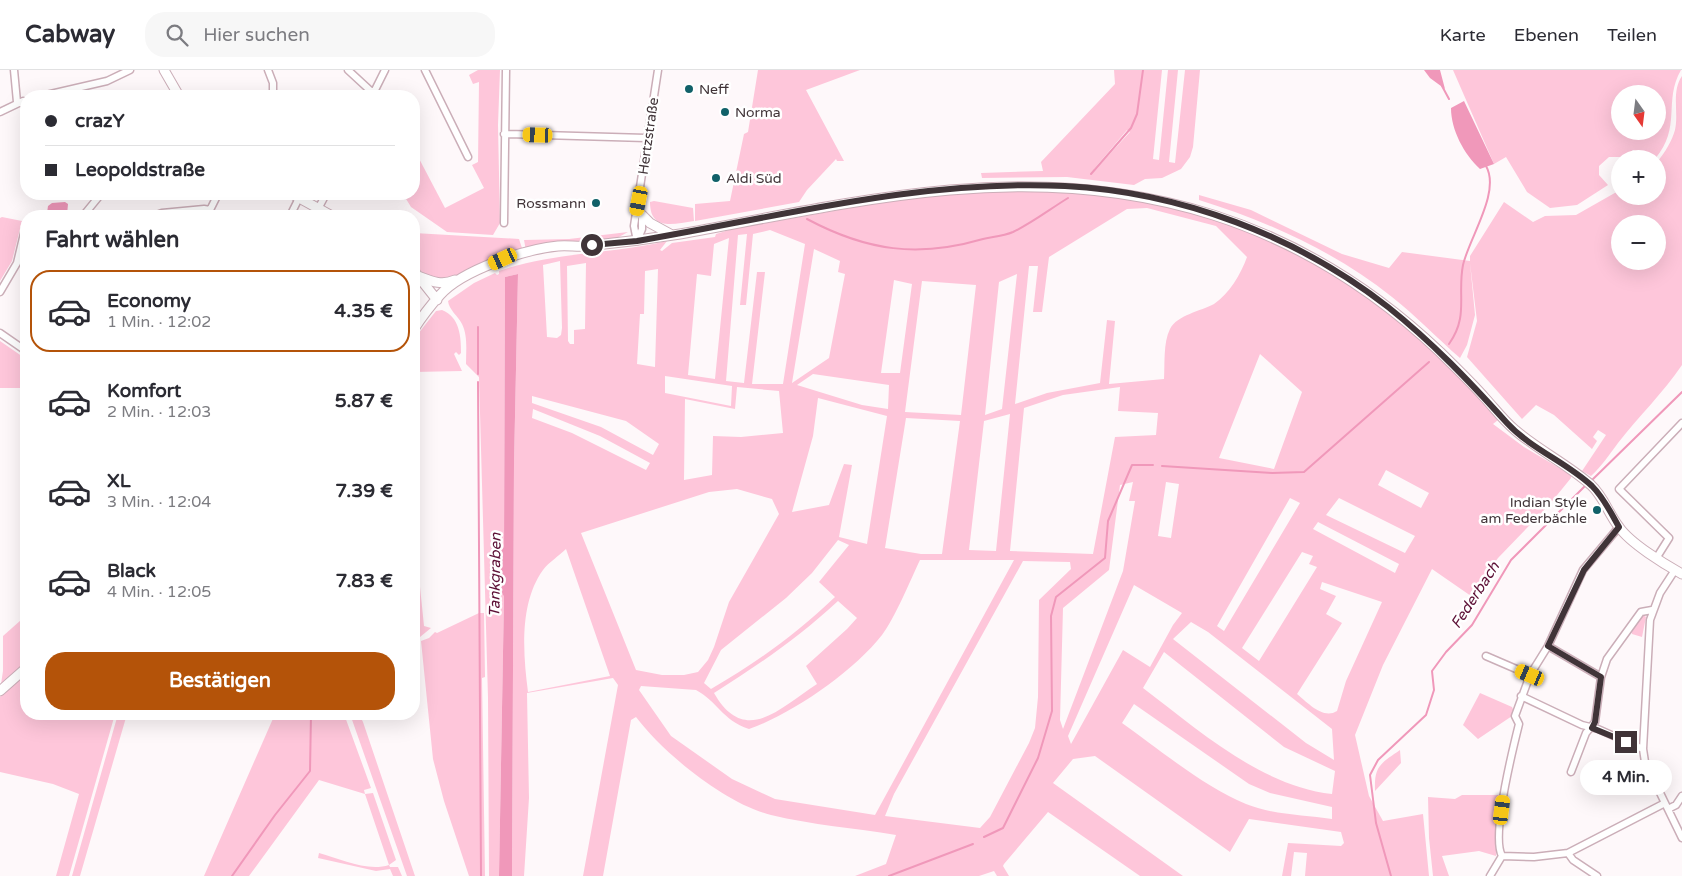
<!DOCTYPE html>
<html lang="de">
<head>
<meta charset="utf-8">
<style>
	body { margin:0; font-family:"Varela Round",sans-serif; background:#f7f7f7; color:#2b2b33; height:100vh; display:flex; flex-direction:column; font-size:19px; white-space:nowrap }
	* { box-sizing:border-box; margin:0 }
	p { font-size:16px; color:#7c7c81 }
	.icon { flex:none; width:28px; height:28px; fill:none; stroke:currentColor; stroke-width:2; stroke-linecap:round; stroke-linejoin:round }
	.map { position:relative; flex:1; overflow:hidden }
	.panel { position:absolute; left:20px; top:140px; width:400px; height:510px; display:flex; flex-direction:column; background:#fff; border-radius:20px; box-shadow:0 5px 20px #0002 }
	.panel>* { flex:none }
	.guide { position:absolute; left:20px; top:20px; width:400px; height:110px; border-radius:20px; box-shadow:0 5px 20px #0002; display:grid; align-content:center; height:110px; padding:0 25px; background:#fff }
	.needle { width:32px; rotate:166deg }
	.buttons { position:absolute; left:1611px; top:15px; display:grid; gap:10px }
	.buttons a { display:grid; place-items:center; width:55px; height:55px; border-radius:50%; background:#fff; box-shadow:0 5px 20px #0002; font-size:25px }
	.end { position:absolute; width:22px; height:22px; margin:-11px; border:6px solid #403438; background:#fff; box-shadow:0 0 0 2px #fff }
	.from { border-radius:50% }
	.bubble { position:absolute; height:35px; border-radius:18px; background:#fff; box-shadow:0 5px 20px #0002; font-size:16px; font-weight:700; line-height:35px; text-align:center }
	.car { position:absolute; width:15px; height:30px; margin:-15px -8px; border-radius:6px; box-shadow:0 0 4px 1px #0007; background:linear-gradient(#f5c518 24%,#345 0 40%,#f5c518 0 76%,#345 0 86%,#f5c518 0) }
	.guide b { display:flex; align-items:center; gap:18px; height:48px; font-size:19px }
	.guide b+b { border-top:1px solid #e1e1e2 }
	.guide i { width:12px; height:12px; background:#2b2b33 }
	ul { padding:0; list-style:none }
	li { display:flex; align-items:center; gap:15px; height:82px; margin:0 10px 8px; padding:0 15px; border:2px solid transparent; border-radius:20px }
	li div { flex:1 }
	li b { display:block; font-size:19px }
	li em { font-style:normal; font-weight:700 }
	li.on { border-color:#b45309 }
	li>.icon { width:45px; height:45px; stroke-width:1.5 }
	h2 { padding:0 25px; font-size:22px; line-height:60px }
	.action { display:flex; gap:10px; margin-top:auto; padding:10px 25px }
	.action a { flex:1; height:58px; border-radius:20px; background:#b45309; color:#fff; font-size:20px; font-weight:700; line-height:58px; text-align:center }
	header { display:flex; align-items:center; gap:30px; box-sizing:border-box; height:70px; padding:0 25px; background:#fff; border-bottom:1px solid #e1e1e2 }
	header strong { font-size:24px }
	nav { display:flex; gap:28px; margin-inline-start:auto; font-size:18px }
	.search { width:350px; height:45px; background:#f7f7f7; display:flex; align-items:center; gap:12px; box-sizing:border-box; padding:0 18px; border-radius:20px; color:#7c7c81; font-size:19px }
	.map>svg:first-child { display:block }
</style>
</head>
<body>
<header>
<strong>Cabway</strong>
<div class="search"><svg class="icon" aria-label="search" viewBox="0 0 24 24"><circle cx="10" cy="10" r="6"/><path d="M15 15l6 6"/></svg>Hier suchen</div>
<nav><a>Karte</a><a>Ebenen</a><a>Teilen</a></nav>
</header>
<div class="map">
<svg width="1682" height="806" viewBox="0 0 1682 806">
	<rect width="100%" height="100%" fill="#fef8fa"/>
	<path fill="#fec6da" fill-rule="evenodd" d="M478 0H500L498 55 500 153 493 165 447 162 411 137 403 124H414V79L445 138 484 118 472 95 478 92 479 12 473 14 469 5Z
		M758 0H860L806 20 844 91H837L836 89 807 120 799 132 695 151V134L730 131 744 64 748 62Z
		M1114 0H1162L1153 89 1159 90 1168 0H1178L1169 92 1175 93 1185 0H1200L1193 77 1190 87 1181 99 1162 108 1145 109 1134 115 1067 107 982 108 981 103 1043 101 1041 92 1115 14ZM1127 60 1130 62 1095 100 1094 99Z
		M1453 0H1681C1663 31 1682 57 1655 89L1633 80 1626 87H1609L1599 96V105L1608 115 1577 135 1550 138 1527 122 1506 87 1494 94ZM1620 24H1658V61H1620Z
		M1682 6V295C1663 323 1639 346 1618 373 1609 385 1602 396 1591 406L1582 401 1606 365 1598 360 1593 367 1597 371 1592 379 1554 345 1536 335 1522 349 1467 287 1477 251 1470 193 1475 245 1467 275 1460 288C1437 268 1415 245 1392 227 1336 182 1267 151 1199 130V125L1251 140 1342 184 1389 198 1402 182 1470 191V186L1504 132 1533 152 1545 146 1576 145 1620 120V126H1658V101L1662 97 1658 91C1665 82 1672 71 1675 60 1679 42 1671 22 1682 6ZM1620 154H1658V191H1620Z
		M1062 120C1088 123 1116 124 1141 129 1197 142 1251 160 1302 185 1369 218 1451 292 1498 350L1493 354 1524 377 1571 405V408L1549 435 1498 488 1471 526 1432 499 1383 595 1355 665 1369 726 1383 751 1423 744 1429 806H1305L1307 783 1294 782 1291 806H1282L1288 773 1341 776 1344 773 1341 762 1249 749 1230 782 1095 686 1073 689 1053 713 1183 806H1140L1048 742 1004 794 1003 796 1009 806H997L994 801 979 806H855L886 794 896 765C855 758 812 755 771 745 726 734 664 684 636 647L631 650 603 806H583L618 615 613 608 527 623 529 728 524 806H512L514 394 518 204 505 207 504 477 501 480V522L504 525 499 806H489L488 628 479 307 466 294C466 281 468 266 462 254 458 246 449 240 448 231L474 213 495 203 497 205 499 204V201C554 182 611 184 667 171L660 180 662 181 672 173 715 167 716 164 732 159 883 132 973 122ZM1147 138 1216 156 1247 187C1241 204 1229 224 1214 234 1201 241 1177 245 1170 259 1163 273 1165 294 1164 309L1109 314 1115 251 1107 250 1100 313 1047 323 1015 334 1029 196H1038L1033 242H1042L1049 187 1127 139ZM770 160 805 174 783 314H752L765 202H757L744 313 726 311 738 165 747 164 740 235H746L753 164ZM729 168 715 309 688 305 697 204 711 206 714 174ZM814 179 840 191 838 202 845 204 829 288 792 313ZM560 191 562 258 561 265 557 268 547 267 543 195ZM586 193 585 259 574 260V274H570L568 271 567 196ZM658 199 655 297 637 294 640 244H644L645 201ZM1017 204 1002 339 985 345 999 212ZM894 210 912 214 900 303H881ZM922 211 976 215 961 345 905 342ZM1260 284 1302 322 1274 399 1219 388ZM813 304 889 315 888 339 862 335 797 315ZM665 306 732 316 731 336 665 323ZM737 317 779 321 783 363 741 367 713 366 712 405 684 410 685 329 735 339ZM1120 317 1118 341 1158 343 1156 365 1115 367 1093 484 1010 481 1024 338 1063 325ZM532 326 626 351 659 374 653 385 601 357 532 333ZM818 328 887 346 867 474 839 467 852 395 844 394 829 435 792 442 813 366ZM533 339 600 366 650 393 646 400 572 363 532 348ZM1010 344 996 481 969 480 984 351ZM906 348 960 351 942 484H921L885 478ZM1386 400 1429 423 1421 438 1378 415ZM1133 412 1129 431H1135L1123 501 1063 659 1060 650 1063 538 1109 500 1120 415ZM1166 412 1179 414 1171 468 1158 466ZM737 419 772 429 779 444 729 532 714 577 708 590 698 602 684 605H662L636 600 581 463 709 422ZM1290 428 1300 433 1224 561 1217 556ZM1339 428 1415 466 1405 483 1326 445ZM1318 452 1399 494 1395 503 1313 459ZM838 470 849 475 819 512 835 527C795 565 759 591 711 619L704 613 721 580 786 528 812 503ZM566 479 610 606 528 622C523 584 519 533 543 500 549 492 559 486 566 479ZM1302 482 1313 486 1309 494 1317 497 1259 591 1242 578ZM920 490H1014L875 745 775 729 732 709 671 666 639 620 641 616 696 620C717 631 722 650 749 659 792 644 853 602 882 565 895 548 910 511 920 490ZM1023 491 1070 492 1071 499 1039 530 1038 627 1035 658 1029 673 990 747 980 758 885 746 894 724ZM1322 512 1382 532 1346 611 1337 641C1323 650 1307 632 1297 624L1342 553 1326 544 1336 526 1320 519ZM1134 515 1182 543 1173 555 1150 597 1123 580 1071 674 1068 666ZM838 531 857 548 847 559 806 596 817 614C780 638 745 677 714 623 761 593 797 569 838 531ZM1191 552 1208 562 1332 659 1334 690 1306 673 1173 569ZM1164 582 1284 677 1335 701 1332 724C1259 715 1200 661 1143 618ZM1134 634 1249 714 1270 723 1332 737V749C1304 745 1273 745 1246 734 1206 718 1157 678 1122 653Z
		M654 131 693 138 694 151C673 154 650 161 650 132Z
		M2 147 22 151 12 191 0 211V148Z
		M628 162 617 168 526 181 524 170 569 169Z
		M414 163 519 169 523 181 441 211 426 205 414 195Z
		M442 240C460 247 461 267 461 283L459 285 456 282 454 284 462 301 414 302V269L436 241Z
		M0 271 26 289V318H0Z
		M414 458 424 556 431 558 420 567 414 499Z
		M21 536H26V594L1 614 3 601V566L21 550Z
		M479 543H484L485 607 482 608 485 806H469L444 731 433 689 421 571 429 568 435 562 437 563Z
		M1643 544 1646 547 1642 567 1632 564 1631 560Z
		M26 603V644H115L69 806H56L79 724 53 714 0 702V627Z
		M1480 623 1512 637 1514 641 1512 646 1478 669 1463 655Z
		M118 644H127L80 806H72Z
		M275 644H344L371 718 364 720 365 724 373 723 396 790 389 795 390 797H398L402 806H393L390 799 376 801 318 788 319 783C341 789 367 802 389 795L365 724 319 710 249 806H204Z
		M350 644H359L363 652 415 806H407Z
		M1400 680 1401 693 1375 721C1374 696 1380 694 1400 680Z
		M1462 725H1502L1496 786 1479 781 1442 786 1449 806H1433L1429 768 1428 727 1455 729Z"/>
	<path fill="#f098ba" d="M1424 0H1440L1445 19 1430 8Z
		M1464 31 1494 94 1480 99C1464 84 1451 60 1451 38Z
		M65 132 68 134 67 145 47 143 48 136 52 133Z
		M518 204 514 394 512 806H499L504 526 501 522V480L504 477 505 207Z"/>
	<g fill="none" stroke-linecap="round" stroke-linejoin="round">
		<path stroke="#f098ba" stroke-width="2" d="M1442 16 1449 29
			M1091 104 1131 58 1137 44 1143 0
			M807 149C867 181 918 188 983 169 992 167 1004 166 1013 162 1032 153 1050 139 1068 128
			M478 257V304
			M1449 274C1469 246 1457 225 1463 195 1469 168 1501 122 1486 96
			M478 312 481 806
			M1162 396 1272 403 1304 402 1429 292
			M1591 411 1682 322
			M984 767 1003 758 1038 688 1052 641 1051 546 1056 527 1105 488 1108 451 1132 395H1153
			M232 806 275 745 310 701 311 644
			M889 806 973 774
			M1391 806 1376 753 1370 705 1378 690 1426 645 1434 620 1432 601 1446 582 1472 555 1511 490 1585 416"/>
		<defs>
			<path id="street" d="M14 0 17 32
				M268 0 273 13V26
				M348 0 374 24
				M425 0 468 87
				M42 26 107 11 130 0
				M372 26 385 0
				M0 42 23 31 26 38
				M504 64 646 68
				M318 139 326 124
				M83 146 101 124
				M154 146 162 143 204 139 210 140
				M207 146 218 124
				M290 146 299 128
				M504 153 506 0
				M637 171 634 156 658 0
				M637 171 642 159V144
				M0 222 17 193 26 155
				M0 263 26 281
				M1657 487 1669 468 1619 419 1682 353
				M1675 500 1660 523 1650 550 1643 679 1645 692 1682 768
				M1548 576 1601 607
				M1486 586 1530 605
				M1521 626 1582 655 1598 659 1643 679
				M1571 702 1586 663 1595 652 1601 607 1607 589 1641 542 1652 540
				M1668 739 1676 735 1682 726
				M1568 783 1573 790 1597 806
				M1502 786C1491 766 1513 678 1519 654L1515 646 1530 605 1548 576 1583 500 1619 457
				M1502 786 1534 787 1568 783 1665 733
				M1490 806 1502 786"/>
			<path id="secondary" d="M164 0 179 26
				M292 124 332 146
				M642 145 650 153 672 165
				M414 201 437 230
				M418 206C431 211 441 216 455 210
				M414 259C421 248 431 235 440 225 462 200 526 179 558 176 568 175 577 177 587 176 618 173 649 169 680 164 769 148 859 128 950 120 1139 103 1301 150 1440 282 1455 297 1471 312 1485 328 1495 339 1504 351 1515 360 1538 380 1567 394 1591 415 1604 427 1608 443 1619 457 1630 473 1664 494 1682 504
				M0 621 26 598"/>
		</defs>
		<use href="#street" stroke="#cbaeb8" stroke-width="9"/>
		<use href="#secondary" stroke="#cbaeb8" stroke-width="11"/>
		<use href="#street" stroke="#fff" stroke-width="6"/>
		<use href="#secondary" stroke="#fff" stroke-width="9"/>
	</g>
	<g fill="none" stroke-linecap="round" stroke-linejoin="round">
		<path stroke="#403438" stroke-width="6" d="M592 175 637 171C778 147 921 109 1065 116 1181 122 1297 166 1388 237 1432 272 1470 312 1507 353 1531 379 1566 392 1592 416 1604 428 1611 443 1619 457L1584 500 1548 576 1601 607 1595 652 1592 658 1626 672"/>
	</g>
	<g fill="#116169" stroke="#fff" stroke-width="2">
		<circle cx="689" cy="19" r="5"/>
		<circle cx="725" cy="42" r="5"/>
		<circle cx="716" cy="108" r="5"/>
		<circle cx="596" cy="133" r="5"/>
		<circle cx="1597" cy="440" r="5"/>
	</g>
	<g text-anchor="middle" stroke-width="5" stroke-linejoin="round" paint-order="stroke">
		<g font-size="14" fill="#403438" stroke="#fff" text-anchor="start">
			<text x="699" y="24">Neff</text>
			<text x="735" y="47">Norma</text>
			<text x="726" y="113">Aldi Süd</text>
			<text x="586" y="138" text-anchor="end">Rossmann</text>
			<text x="1587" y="437" text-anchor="end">Indian Style<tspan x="1587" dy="16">am Federbächle</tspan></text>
		</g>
		<g font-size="14" fill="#403438" stroke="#fff">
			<text transform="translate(648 66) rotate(-82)" y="5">Hertzstraße</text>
		</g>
		<g font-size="15" font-style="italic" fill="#5d1036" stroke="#fff">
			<text transform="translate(495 505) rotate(-89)" y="5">Tankgraben</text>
			<text transform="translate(1475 525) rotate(-57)" y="5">Federbach</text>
		</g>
	</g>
</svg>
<div class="buttons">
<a><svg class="needle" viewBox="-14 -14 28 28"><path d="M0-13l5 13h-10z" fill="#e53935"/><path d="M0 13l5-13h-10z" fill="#7c7c81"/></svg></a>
<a>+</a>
<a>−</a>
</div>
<i class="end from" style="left:592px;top:175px"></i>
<i class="end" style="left:1626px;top:672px"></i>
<div class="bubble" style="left:1580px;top:690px;width:92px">4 Min.</div>
<i class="car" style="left:538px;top:65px;rotate:272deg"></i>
<i class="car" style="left:639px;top:131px;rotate:191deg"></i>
<i class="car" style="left:503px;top:189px;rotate:245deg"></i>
<i class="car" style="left:1530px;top:605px;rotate:293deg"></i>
<i class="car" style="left:1502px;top:740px;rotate:7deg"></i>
<div class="guide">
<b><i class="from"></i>crazY</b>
<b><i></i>Leopoldstraße</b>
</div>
<section class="panel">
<h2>Fahrt wählen</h2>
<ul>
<li class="on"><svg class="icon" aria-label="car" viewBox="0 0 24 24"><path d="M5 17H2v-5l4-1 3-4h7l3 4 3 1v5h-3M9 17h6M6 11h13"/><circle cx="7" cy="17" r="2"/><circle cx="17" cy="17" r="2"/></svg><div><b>Economy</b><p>1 Min. · 12:02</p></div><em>4.35 €</em></li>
<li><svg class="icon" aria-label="car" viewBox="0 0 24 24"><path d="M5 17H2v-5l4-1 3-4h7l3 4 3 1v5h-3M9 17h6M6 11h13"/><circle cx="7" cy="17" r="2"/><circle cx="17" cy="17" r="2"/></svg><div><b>Komfort</b><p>2 Min. · 12:03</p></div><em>5.87 €</em></li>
<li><svg class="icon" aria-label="car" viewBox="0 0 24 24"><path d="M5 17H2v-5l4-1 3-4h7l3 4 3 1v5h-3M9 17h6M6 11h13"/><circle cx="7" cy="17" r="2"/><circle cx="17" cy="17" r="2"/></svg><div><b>XL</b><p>3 Min. · 12:04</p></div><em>7.39 €</em></li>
<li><svg class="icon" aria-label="car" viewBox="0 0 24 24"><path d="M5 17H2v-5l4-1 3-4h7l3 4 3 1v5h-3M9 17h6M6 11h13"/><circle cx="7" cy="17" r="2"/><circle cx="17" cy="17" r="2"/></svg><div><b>Black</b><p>4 Min. · 12:05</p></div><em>7.83 €</em></li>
</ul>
<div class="action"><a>Bestätigen</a></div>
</section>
</div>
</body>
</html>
